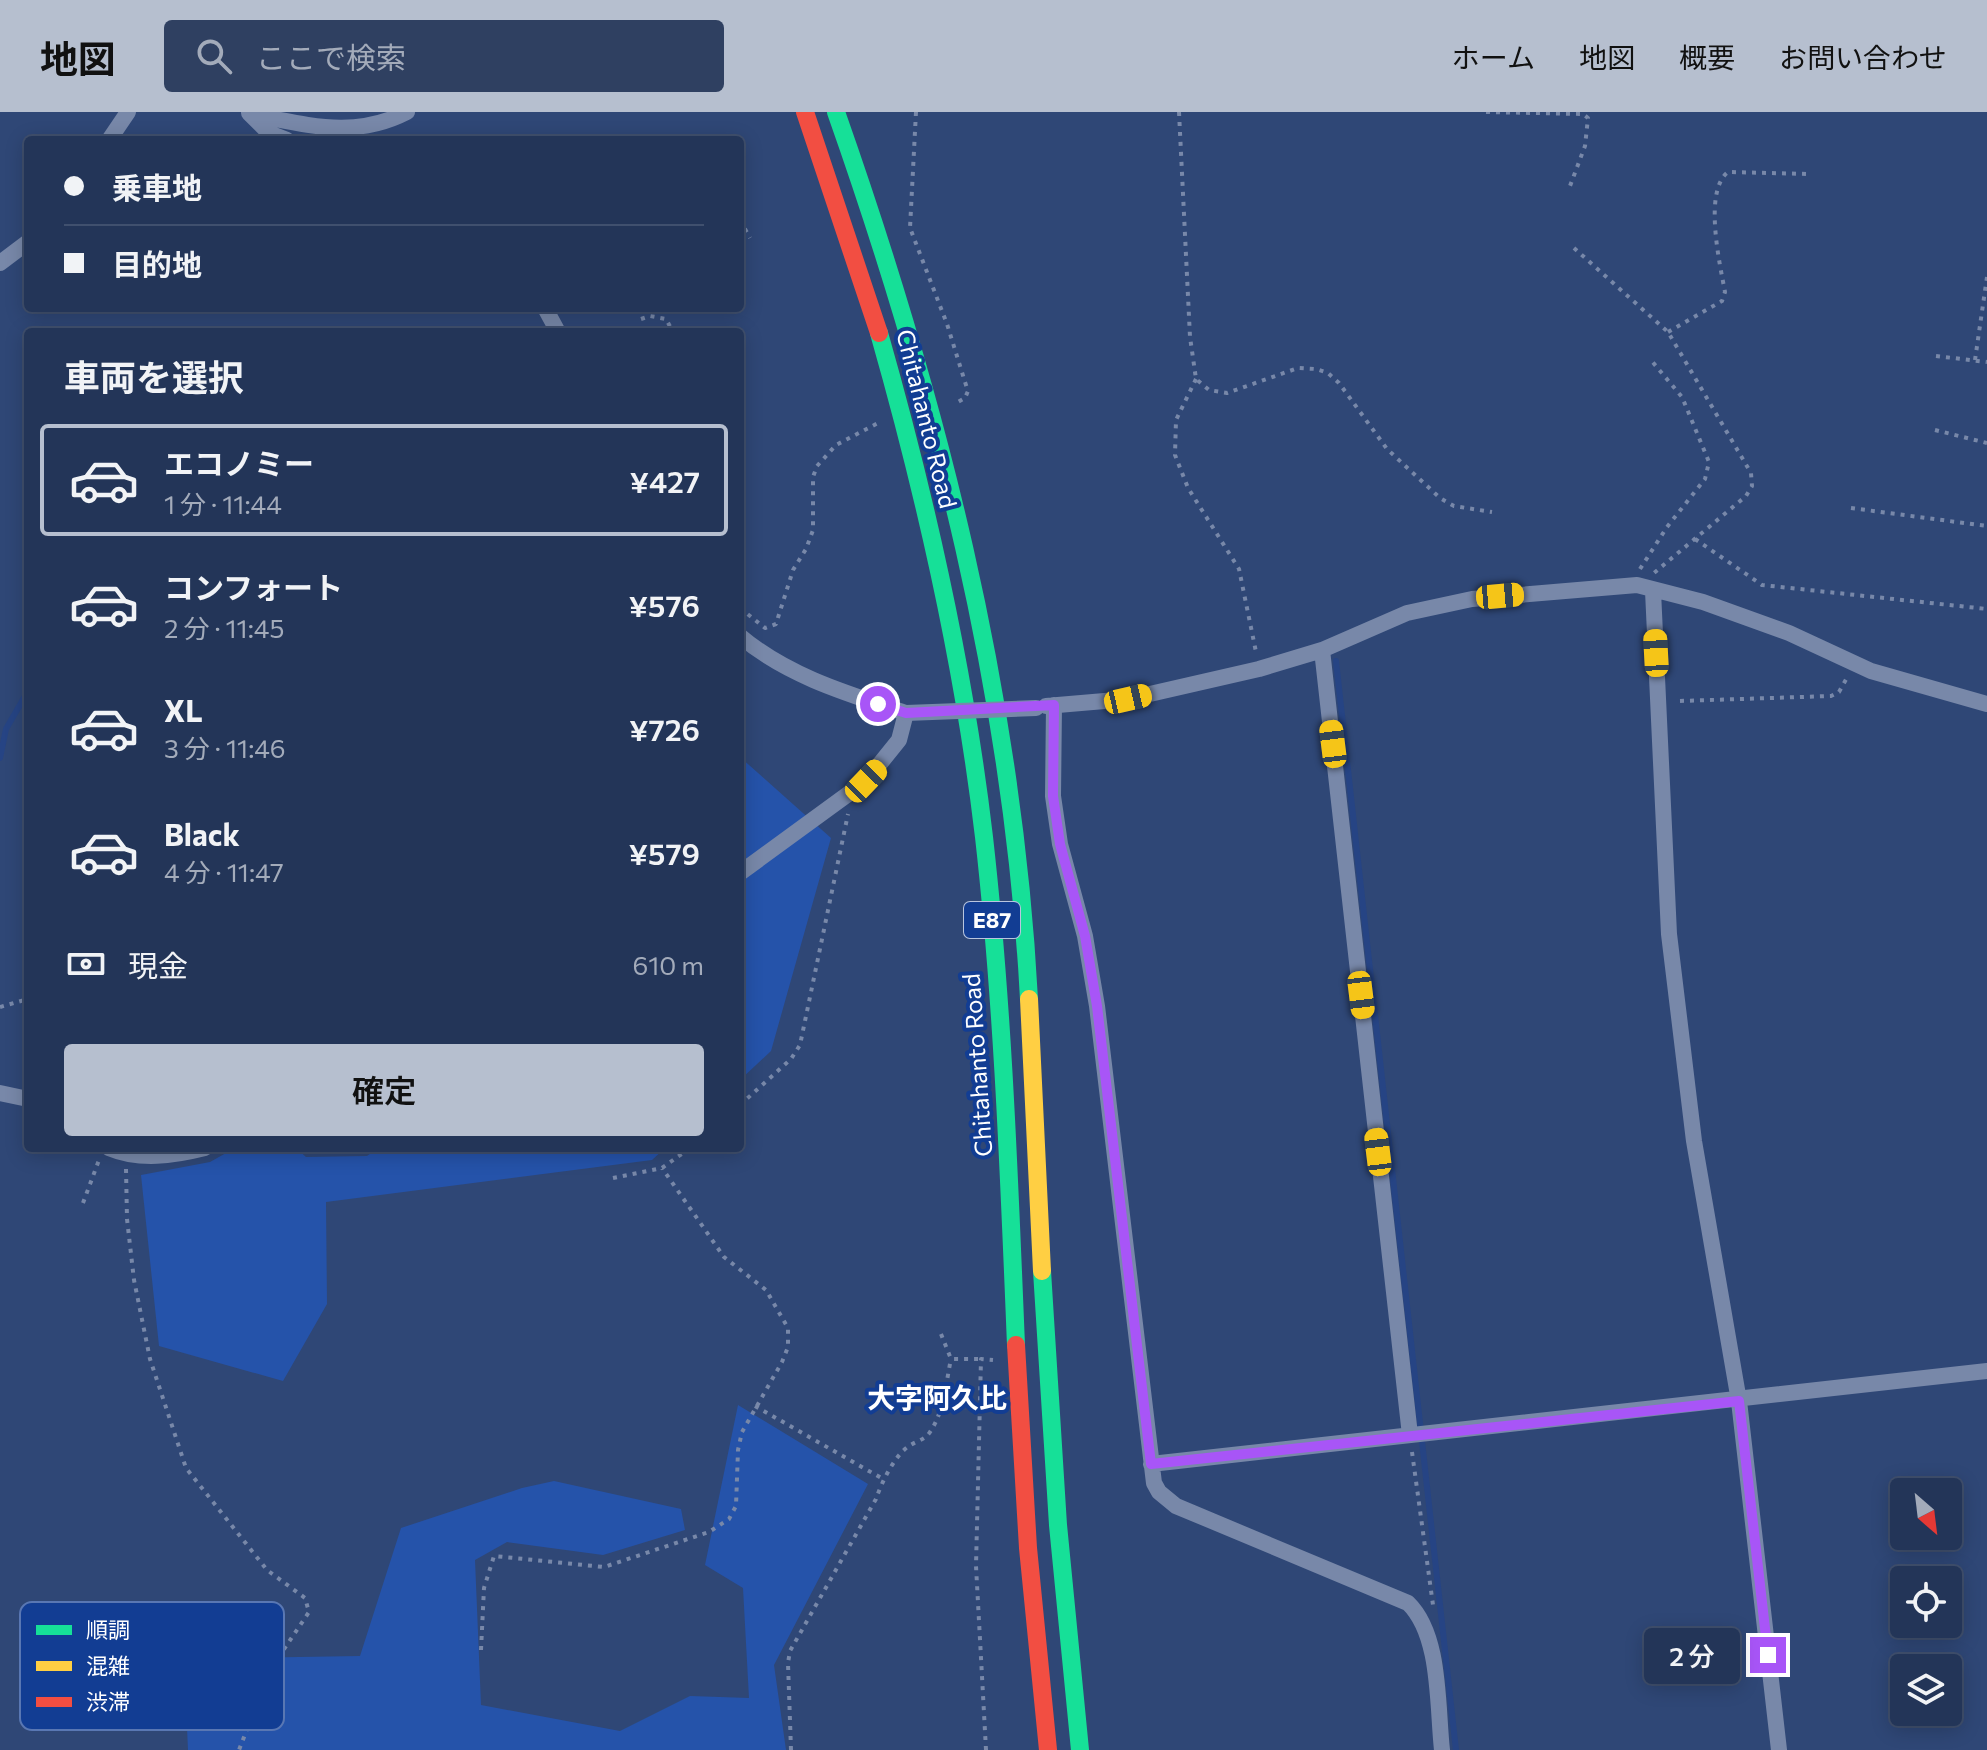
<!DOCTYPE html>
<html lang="ja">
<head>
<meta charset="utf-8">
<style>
	body { margin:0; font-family:Commissioner,"Noto Sans JP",sans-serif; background:#2f4061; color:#f1f3f6; height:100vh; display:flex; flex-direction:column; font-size:30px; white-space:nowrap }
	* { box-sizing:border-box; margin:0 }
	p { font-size:26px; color:#a3abba }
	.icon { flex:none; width:44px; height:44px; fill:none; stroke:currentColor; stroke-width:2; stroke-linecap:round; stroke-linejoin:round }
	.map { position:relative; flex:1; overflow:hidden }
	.side { position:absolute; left:24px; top:216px; width:720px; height:824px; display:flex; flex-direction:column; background:#233558; border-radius:8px; box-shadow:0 4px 20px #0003,0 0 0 2px #40506e }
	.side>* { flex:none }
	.guide { position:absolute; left:24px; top:24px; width:720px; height:176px; border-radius:8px; box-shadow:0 4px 20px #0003,0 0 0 2px #40506e; display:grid; align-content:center; height:176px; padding:0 40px; background:#233558 }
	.needle { width:52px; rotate:152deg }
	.tools { position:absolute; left:1890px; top:1366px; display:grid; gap:16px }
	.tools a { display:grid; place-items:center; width:72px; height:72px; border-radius:8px; background:#233558; box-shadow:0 4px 20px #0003,0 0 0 2px #40506e; font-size:40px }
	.end { position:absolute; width:36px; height:36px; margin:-18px; border:10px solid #a855f7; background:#fff; box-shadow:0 0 0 4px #fff }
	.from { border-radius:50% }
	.bubble { position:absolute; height:56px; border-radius:8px; background:#233558; box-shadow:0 4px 20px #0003,0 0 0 2px #40506e; font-size:26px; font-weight:600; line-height:56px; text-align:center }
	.car { position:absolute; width:24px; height:48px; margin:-24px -12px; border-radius:10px; box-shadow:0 0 6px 2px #0007; background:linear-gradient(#f5c518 24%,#345 0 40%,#f5c518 0 76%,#345 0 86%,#f5c518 0) }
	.guide b { display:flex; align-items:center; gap:28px; height:76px; font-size:30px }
	.guide b+b { border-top:2px solid #40506e }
	.guide i { width:20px; height:20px; background:#f1f3f6 }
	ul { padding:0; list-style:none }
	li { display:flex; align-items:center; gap:24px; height:112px; margin:0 16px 12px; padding:0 24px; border:4px solid transparent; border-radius:8px }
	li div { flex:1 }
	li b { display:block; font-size:30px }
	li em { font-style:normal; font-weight:600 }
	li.current { border-color:#b6bfcf }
	li>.icon { width:72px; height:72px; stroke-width:1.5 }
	h2 { padding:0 40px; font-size:36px; line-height:96px }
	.pay { display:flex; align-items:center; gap:20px; height:88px; padding:0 40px; font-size:30px }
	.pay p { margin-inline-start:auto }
	.button { display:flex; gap:16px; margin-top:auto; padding:16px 40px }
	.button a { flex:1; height:92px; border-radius:8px; background:#b6bfcf; color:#111; font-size:32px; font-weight:600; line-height:92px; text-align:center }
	header { display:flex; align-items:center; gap:48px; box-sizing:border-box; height:112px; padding:0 40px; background:#b6bfcf; color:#111 }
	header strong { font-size:38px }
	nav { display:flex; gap:44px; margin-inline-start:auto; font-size:28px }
	.search { width:560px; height:72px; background:#2f4061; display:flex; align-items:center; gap:20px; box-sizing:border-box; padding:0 28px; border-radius:8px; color:#a3abba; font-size:30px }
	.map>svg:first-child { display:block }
</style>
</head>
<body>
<header>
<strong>地図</strong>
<div class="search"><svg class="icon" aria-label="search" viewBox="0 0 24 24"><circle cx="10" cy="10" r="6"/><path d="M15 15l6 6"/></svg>ここで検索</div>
<nav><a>ホーム</a><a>地図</a><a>概要</a><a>お問い合わせ</a></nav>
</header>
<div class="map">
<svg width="1987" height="1638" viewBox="0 0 1987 1638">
	<rect width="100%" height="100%" fill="#2f4776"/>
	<path fill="#2553aa" d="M740 645 831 726 771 939 740 968Z
		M235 1036H296L306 1045 367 1044 378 1036H665L652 1048 326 1090 327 1192 283 1269 159 1234 141 1063 210 1050Z
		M738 1293 868 1372 774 1553 786 1638H188L184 1547 360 1544 401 1416 522 1376 554 1369 681 1397 685 1418 603 1443 507 1430 475 1448 481 1593 620 1619 690 1584 749 1586 743 1476 705 1453Z"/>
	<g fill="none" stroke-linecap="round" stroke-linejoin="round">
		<path stroke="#264484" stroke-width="6" d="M1336 549 1456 1638
			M0 646 6 617 28 579"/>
		<path stroke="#7888a9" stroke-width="4" stroke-dasharray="4 6" stroke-linecap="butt" d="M916 0 910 116 947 212 965 270 968 279 965 286 956 291
			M1179 0 1190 225 1196 267 1209 278 1227 281 1298 256 1316 257 1328 261 1339 271 1387 337 1440 386 1454 394 1492 400
			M1486 0 1583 2 1588 6 1585 34 1570 74
			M740 108 750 126
			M1574 136 1668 220 1751 361 1752 374 1746 384 1654 461
			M641 207 650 204 666 207 673 220
			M1668 220 1722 189 1725 180C1720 153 1703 79 1728 60L1809 62
			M1936 244 1987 250
			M1975 248 1987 165
			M1196 267 1176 308 1175 343 1188 376 1239 457 1256 540
			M1935 318 1987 331
			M1851 396 1987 414
			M1695 427 1762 473 1987 497
			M1640 457 1667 415 1705 367 1709 350 1682 285 1650 247
			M740 496 765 516 776 512 793 458 806 437 813 418V365L817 354 836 333 880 310
			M1680 589 1831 584 1839 580 1848 564
			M0 895 28 887
			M740 993 791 947 800 933 848 702
			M126 1057 127 1107 134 1168 150 1247 186 1356 267 1458 305 1486 309 1500 270 1558 239 1638
			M613 1066 662 1056 690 1036
			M83 1091 99 1048
			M941 1222 951 1247H981
			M755 1294 883 1367
			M1412 1340 1433 1493
			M481 1538 484 1476 494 1444 604 1455 709 1420 729 1407 736 1394 738 1338 742 1320 782 1250 788 1235V1216L766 1178 724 1145 662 1056
			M791 1638 788 1551 790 1539 876 1387C882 1370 894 1344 909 1334 916 1329 925 1328 930 1320 944 1300 946 1270 951 1247
			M986 1638 976 1454 981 1247 993 1248"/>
		<path stroke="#7888a9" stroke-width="16" d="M249 1 269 21 287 28
			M254 3C309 13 355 27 407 0
			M109 28 128 0
			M0 151 28 130
			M545 196 558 220
			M1653 479 1669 822 1694 1029 1739 1289 1779 1638
			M740 524C787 564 848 582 906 601L899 628 866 669 740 761
			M1322 538 1410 1323
			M1054 593 1053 684 1060 732 1085 824 1097 894 1154 1371 1159 1380 1176 1394 1408 1491C1441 1523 1437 1593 1442 1638
			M1046 594 1128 587 1259 557 1322 538 1407 501 1472 487 1637 473 1703 490 1789 521 1871 559 1987 592
			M0 981 28 987
			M109 1036C140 1049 173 1044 205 1036
			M1151 1352 1987 1259"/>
		<path stroke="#16e098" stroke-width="18" d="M836 0C937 286 1013 583 1029 887
			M879 221C926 386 964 554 984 725 1003 893 1009 1063 1016 1233
			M1042 1159 1058 1413 1080 1638"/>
		<path stroke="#ffcf43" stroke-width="18" d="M1029 887 1042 1159"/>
		<path stroke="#f24e42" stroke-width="18" d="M805 0 879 221
			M1016 1233 1028 1436 1048 1638"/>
		<path stroke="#7888a9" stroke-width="16" d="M906 601 1036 596"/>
	</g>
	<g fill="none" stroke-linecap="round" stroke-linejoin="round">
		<path stroke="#a855f7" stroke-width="10" d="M878 592 906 601 1054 593 1053 684 1060 732 1085 824 1097 894 1151 1352 1739 1289 1768 1543"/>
	</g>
	<g text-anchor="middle" stroke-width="8" stroke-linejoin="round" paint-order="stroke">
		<rect fill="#123d93" stroke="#b8c5df" stroke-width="2" x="964" y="790" width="56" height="36" rx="6"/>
		<g font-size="22" font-weight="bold" fill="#fff">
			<text x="992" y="816">E87</text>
		</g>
		<g font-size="24" fill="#fff" stroke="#123d93">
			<text transform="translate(926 307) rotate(76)" y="8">Chitahanto Road</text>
			<text transform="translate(978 953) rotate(-94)" y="8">Chitahanto Road</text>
		</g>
		<g font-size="28" font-weight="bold" fill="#fff" stroke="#123d93">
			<text x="937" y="1296">大字阿久比</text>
		</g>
	</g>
	<rect x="20" y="1490" width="264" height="128" rx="12" fill="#123d93" stroke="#5977b3" stroke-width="2"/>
	<rect x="36" y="1513" width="36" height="10" fill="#16e098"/>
	<rect x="36" y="1549" width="36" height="10" fill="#ffcf43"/>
	<rect x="36" y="1585" width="36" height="10" fill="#f24e42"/>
	<g font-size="22" fill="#fff">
		<text x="86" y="1526">順調</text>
		<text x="86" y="1562">混雑</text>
		<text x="86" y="1598">渋滞</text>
	</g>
</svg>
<div class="tools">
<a><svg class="needle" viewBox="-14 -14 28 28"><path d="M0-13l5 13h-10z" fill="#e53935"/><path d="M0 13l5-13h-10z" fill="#a3abba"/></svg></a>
<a><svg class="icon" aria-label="locate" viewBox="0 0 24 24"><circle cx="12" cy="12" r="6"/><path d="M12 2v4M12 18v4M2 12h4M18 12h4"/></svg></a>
<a><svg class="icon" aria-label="layers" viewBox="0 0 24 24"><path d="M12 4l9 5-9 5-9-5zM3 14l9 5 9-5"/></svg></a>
</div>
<i class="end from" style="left:878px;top:592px"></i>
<i class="end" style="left:1768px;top:1543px"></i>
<div class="bubble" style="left:1644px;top:1516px;width:96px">2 分</div>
<i class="car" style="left:1500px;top:484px;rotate:85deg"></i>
<i class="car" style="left:1656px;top:541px;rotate:357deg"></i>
<i class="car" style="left:1128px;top:587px;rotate:77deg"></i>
<i class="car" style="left:1333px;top:632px;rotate:353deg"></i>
<i class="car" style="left:866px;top:669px;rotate:44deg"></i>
<i class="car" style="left:1361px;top:883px;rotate:173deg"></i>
<i class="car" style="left:1378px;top:1040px;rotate:353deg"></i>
<div class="guide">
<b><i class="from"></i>乗車地</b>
<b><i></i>目的地</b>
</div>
<section class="side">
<h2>車両を選択</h2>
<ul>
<li class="current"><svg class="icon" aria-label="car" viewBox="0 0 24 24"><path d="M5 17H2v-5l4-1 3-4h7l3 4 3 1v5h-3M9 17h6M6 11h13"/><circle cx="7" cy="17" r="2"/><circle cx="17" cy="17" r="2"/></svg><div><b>エコノミー</b><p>1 分 · 11:44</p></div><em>¥427</em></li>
<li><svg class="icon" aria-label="car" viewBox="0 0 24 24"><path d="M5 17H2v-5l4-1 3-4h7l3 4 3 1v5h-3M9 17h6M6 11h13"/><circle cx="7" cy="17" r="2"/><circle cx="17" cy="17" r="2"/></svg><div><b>コンフォート</b><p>2 分 · 11:45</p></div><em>¥576</em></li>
<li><svg class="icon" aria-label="car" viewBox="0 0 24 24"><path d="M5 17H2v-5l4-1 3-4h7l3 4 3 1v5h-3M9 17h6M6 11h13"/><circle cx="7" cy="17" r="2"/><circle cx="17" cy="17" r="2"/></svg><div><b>XL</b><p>3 分 · 11:46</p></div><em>¥726</em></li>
<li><svg class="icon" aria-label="car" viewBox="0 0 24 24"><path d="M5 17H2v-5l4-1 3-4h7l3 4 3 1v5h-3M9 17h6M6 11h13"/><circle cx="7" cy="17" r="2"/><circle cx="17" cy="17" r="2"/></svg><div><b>Black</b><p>4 分 · 11:47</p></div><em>¥579</em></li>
</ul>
<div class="pay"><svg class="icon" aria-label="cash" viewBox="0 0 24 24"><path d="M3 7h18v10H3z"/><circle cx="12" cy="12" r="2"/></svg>現金<p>610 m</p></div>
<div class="button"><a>確定</a></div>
</section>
</div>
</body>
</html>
